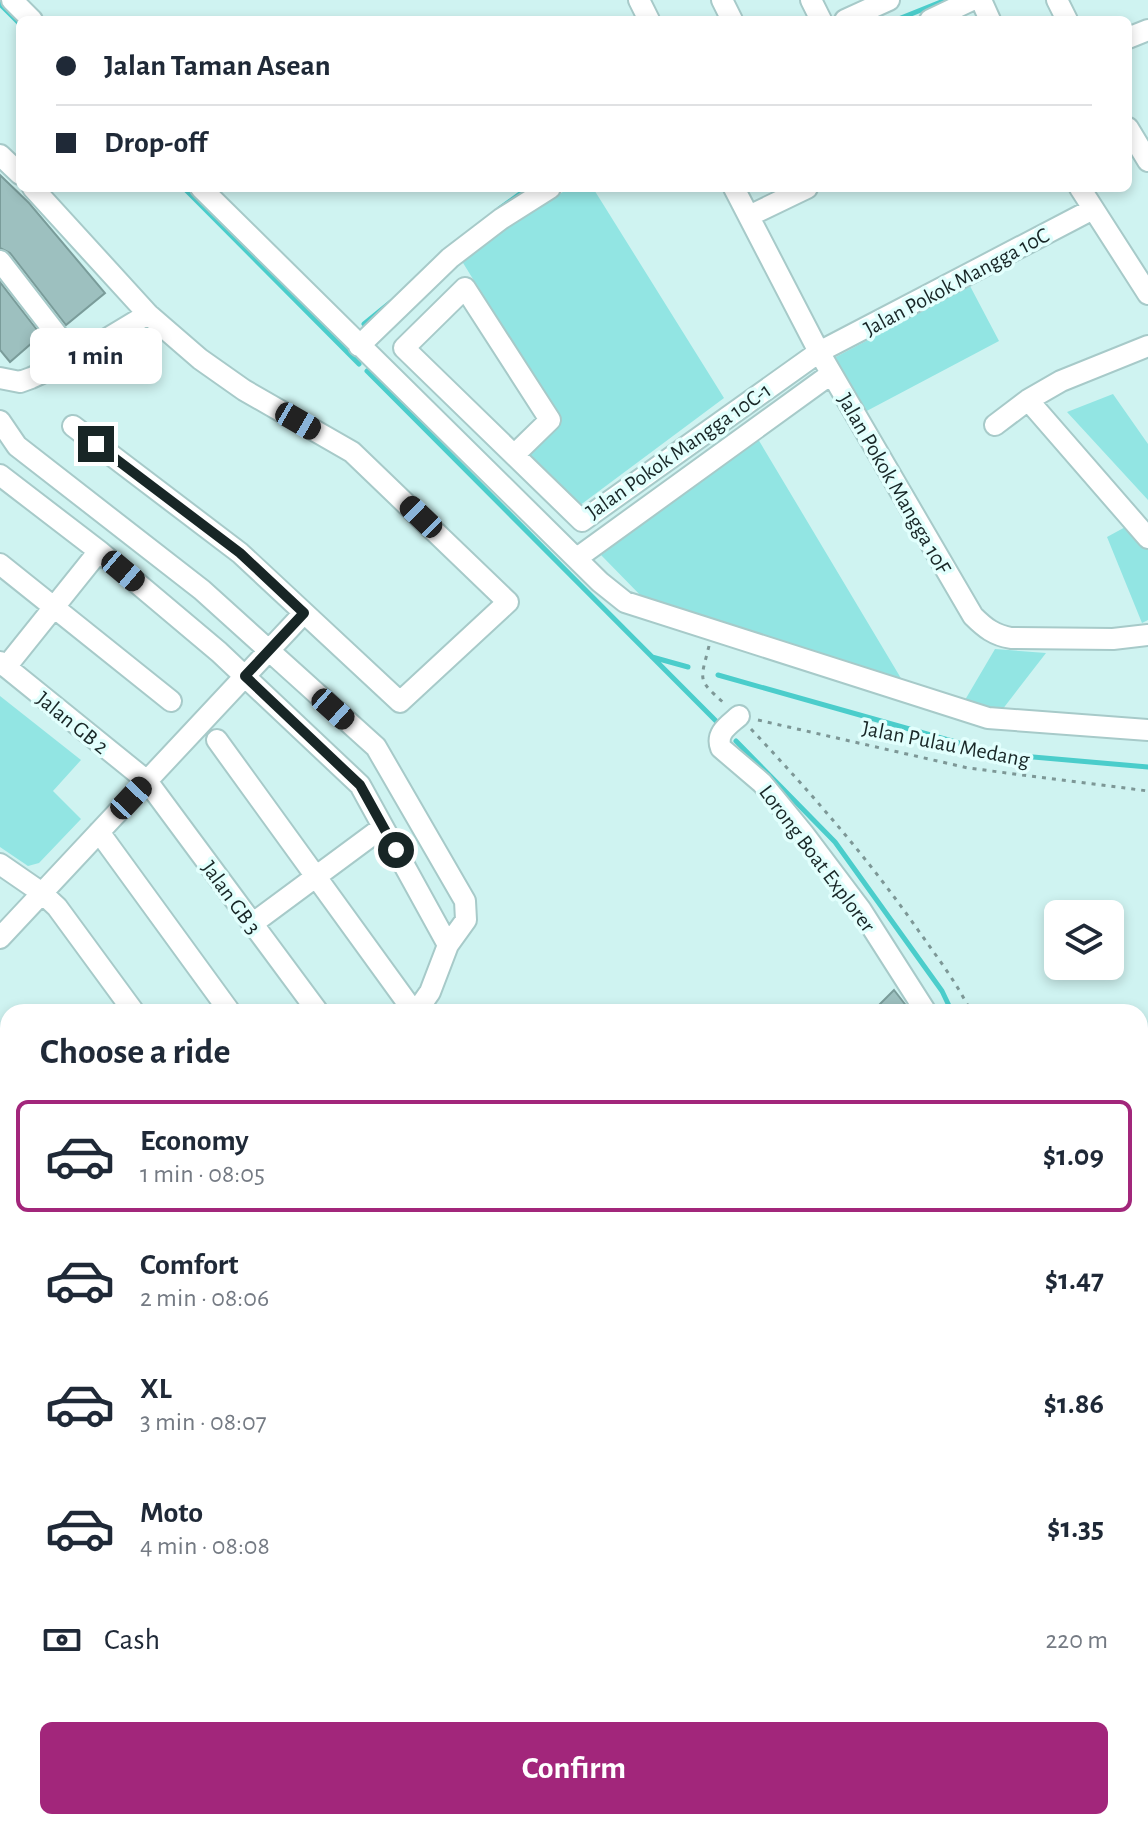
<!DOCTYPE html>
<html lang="en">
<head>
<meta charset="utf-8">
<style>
	body { margin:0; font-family:"Alegreya Sans",sans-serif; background:#f2f2f3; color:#1f2937; height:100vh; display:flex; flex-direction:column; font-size:30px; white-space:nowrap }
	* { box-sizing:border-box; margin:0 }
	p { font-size:26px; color:#747a83 }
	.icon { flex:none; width:44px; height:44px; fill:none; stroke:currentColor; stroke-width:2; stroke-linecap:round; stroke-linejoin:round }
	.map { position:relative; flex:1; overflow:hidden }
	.details { position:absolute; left:0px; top:1004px; width:1148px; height:826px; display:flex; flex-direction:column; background:#fff; border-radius:24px 24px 0 0; box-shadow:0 4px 12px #0003 }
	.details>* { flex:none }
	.guide { position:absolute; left:16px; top:16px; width:1116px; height:176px; border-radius:12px; box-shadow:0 4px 12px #0003; display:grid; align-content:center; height:176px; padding:0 40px; background:#fff }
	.fabs { position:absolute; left:1044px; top:900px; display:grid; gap:16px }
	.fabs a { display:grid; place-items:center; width:80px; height:80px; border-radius:12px; background:#fff; box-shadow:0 4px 12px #0003; font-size:40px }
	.end { position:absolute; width:36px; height:36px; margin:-18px; border:10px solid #182626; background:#fff; box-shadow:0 0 0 4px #fff }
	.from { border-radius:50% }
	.bubble { position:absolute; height:56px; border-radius:12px; background:#fff; box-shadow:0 4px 12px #0003; font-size:26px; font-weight:600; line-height:56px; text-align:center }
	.car { position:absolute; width:24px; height:48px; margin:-24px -12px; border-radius:10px; box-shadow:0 0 6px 2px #0007; background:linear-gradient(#222 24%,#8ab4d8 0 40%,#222 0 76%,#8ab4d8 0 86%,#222 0) }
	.guide b { display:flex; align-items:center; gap:28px; height:76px; font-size:30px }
	.guide b+b { border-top:2px solid #e0e1e3 }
	.guide i { width:20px; height:20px; background:#1f2937 }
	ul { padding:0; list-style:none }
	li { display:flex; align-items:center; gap:24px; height:112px; margin:0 16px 12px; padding:0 24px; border:4px solid transparent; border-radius:12px }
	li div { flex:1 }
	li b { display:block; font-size:30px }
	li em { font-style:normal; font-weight:600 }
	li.active { border-color:#a2267b }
	li>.icon { width:72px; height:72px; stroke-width:1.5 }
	h2 { padding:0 40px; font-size:36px; line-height:96px }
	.pay { display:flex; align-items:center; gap:20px; height:88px; padding:0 40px; font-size:30px }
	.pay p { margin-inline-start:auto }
	.primary-button { display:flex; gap:16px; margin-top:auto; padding:16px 40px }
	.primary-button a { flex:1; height:92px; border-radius:12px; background:#a2267b; color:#fff; font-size:32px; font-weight:600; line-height:92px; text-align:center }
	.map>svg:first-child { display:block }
</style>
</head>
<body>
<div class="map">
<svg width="1148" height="1829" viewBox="0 0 1148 1829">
	<rect width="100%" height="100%" fill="#cff3f1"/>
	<path fill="#92e5e3" d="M569 188H593L724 398 579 506 528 454 560 420 460 258Z
		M970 286 999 341 861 414 832 359Z
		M1113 394 1148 444V500L1067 412Z
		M758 439 902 680 644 599 601 555Z
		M1129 525 1148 542V620L1142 623 1107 537Z
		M995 649 1046 653 1002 710 965 700Z
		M0 696 81 760 53 791 81 819 39 863 28 866 0 847Z"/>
	<path fill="#4bcdcb" d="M0 1279 8 1292V1418L0 1405Z"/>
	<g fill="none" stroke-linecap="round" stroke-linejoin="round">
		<path stroke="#4bcdcb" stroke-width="5" d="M0 4 20 24
			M896 20 946 0
			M184 188 359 364
			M499 209 528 188
			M364 324 391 302
			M367 371 718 723
			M652 657 688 667
			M718 675 998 754 1148 767
			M736 741 835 842 942 991 952 1012
			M1071 1829V1822"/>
	</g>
	<path fill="#9dc0bf" stroke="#7a9c9a" stroke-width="2" d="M0 175 29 203 105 293 66 325 10 253 0 248Z
		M0 282 41 335 10 362 0 350Z
		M894 990 911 1012H872Z"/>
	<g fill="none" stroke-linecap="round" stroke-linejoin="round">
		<defs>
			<path id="minor" d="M12 0 32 20
				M639 0 649 20
				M722 0 732 20
				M811 0 821 20
				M981 0 990 20
				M1057 0 1067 20
				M845 20 889 0
				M930 20 972 0
				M1128 38 1148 30
				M1128 128 1148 161
				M0 155 20 174
				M33 188 148 314 200 359 244 390 352 452 508 602 400 702 240 553 73 426
				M201 188 600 582 625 602 988 718 1148 730
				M734 188 819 352 973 616C985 628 994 635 1011 638L1113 639 1148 635
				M1080 188 1148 294
				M749 216 807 188
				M0 261 75 358
				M359 346 450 258 501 219 550 188
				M0 378 20 382 31 378 75 358 148 314
				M1028 400 1148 538
				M0 421 17 446 202 590 376 747 465 901 466 920 448 945 430 992 416 1012
				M995 425 1028 400 1061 381 1148 346
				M514 455 550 420 465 288 404 348 582 521 819 352 1093 209
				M0 475 99 551 219 652 360 785 448 945
				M577 558 831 374
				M0 564 171 701
				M0 662 147 781 318 1012
				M6 667 99 551
				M739 716C729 725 715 733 721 748L762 783 803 833 861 910 926 1012
				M217 740 414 1012
				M99 832 230 1012
				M0 864 42 893 57 907 134 1012
				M252 924 383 827
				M0 938 304 613
				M0 1090 8 1098
				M0 1182 8 1195
				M0 1514 8 1526
				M134 1822 136 1829
				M324 1822 331 1829
				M514 1829V1822
				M602 1829V1822
				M663 1829 664 1822
				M756 1829V1822
				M824 1829V1822
				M909 1829 910 1822
				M981 1829V1822
				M1049 1829 1050 1822"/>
		</defs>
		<use href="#minor" stroke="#a7cac9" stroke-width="24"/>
		<path stroke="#7d9796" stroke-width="3" stroke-dasharray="4 6" stroke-linecap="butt" d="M709 646C700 682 697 679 725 704
			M758 720 968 768 1148 791
			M751 729C812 794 867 857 918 930 937 957 957 983 971 1012
			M1086 1829 1087 1822"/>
		<use href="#minor" stroke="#fff" stroke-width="20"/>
	</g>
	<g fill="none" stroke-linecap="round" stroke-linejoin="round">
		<path stroke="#182626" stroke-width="10" d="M96 444 240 553 304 613 245 676 360 785 396 850"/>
	</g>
	<g text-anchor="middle" stroke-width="7" stroke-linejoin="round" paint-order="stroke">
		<g font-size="22" fill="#182626" stroke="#e2fffd">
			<text transform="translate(956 281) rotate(-28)" y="8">Jalan Pokok Mangga 10C</text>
			<text transform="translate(678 450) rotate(-35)" y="8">Jalan Pokok Mangga 10C-1</text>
			<text transform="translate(895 483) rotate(60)" y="8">Jalan Pokok Mangga 10F</text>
			<text transform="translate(73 722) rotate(39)" y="8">Jalan GB 2</text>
			<text transform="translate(946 743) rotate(11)" y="8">Jalan Pulau Medang</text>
			<text transform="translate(818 858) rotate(53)" y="8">Lorong Boat Explorer</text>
			<text transform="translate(232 897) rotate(54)" y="8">Jalan GB 3</text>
		</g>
	</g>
</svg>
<div class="fabs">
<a><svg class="icon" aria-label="layers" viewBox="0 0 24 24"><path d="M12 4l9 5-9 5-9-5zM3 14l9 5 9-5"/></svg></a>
</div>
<i class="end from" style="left:396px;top:850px"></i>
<i class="end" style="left:96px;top:444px"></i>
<div class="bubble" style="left:30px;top:328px;width:132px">1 min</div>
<i class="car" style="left:298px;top:421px;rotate:120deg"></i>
<i class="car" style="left:421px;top:517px;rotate:314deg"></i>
<i class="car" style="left:123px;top:571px;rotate:130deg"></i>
<i class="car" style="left:333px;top:709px;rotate:132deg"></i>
<i class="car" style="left:131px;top:798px;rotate:43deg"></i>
<div class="guide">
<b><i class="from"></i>Jalan Taman Asean</b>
<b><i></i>Drop-off</b>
</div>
<section class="details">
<h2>Choose a ride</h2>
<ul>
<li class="active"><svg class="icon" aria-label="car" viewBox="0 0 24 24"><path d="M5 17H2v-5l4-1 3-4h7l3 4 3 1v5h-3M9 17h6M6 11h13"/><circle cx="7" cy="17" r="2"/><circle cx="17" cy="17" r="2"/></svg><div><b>Economy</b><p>1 min · 08:05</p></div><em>$1.09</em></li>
<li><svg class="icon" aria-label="car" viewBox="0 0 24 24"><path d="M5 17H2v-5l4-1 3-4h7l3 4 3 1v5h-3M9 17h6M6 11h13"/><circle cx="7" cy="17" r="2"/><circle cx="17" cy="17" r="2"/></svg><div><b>Comfort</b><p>2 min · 08:06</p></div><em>$1.47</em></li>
<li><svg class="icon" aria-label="car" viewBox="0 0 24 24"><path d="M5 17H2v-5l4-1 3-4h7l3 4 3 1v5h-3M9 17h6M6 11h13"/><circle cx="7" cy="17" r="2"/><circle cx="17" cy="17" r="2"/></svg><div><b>XL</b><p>3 min · 08:07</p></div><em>$1.86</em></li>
<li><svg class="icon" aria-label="car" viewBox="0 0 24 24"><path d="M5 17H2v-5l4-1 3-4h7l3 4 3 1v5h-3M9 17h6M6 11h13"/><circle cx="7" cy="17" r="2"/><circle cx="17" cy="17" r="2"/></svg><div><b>Moto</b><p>4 min · 08:08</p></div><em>$1.35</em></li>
</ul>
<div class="pay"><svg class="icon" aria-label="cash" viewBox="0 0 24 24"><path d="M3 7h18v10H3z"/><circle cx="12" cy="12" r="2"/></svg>Cash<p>220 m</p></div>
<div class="primary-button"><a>Confirm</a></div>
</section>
</div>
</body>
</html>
